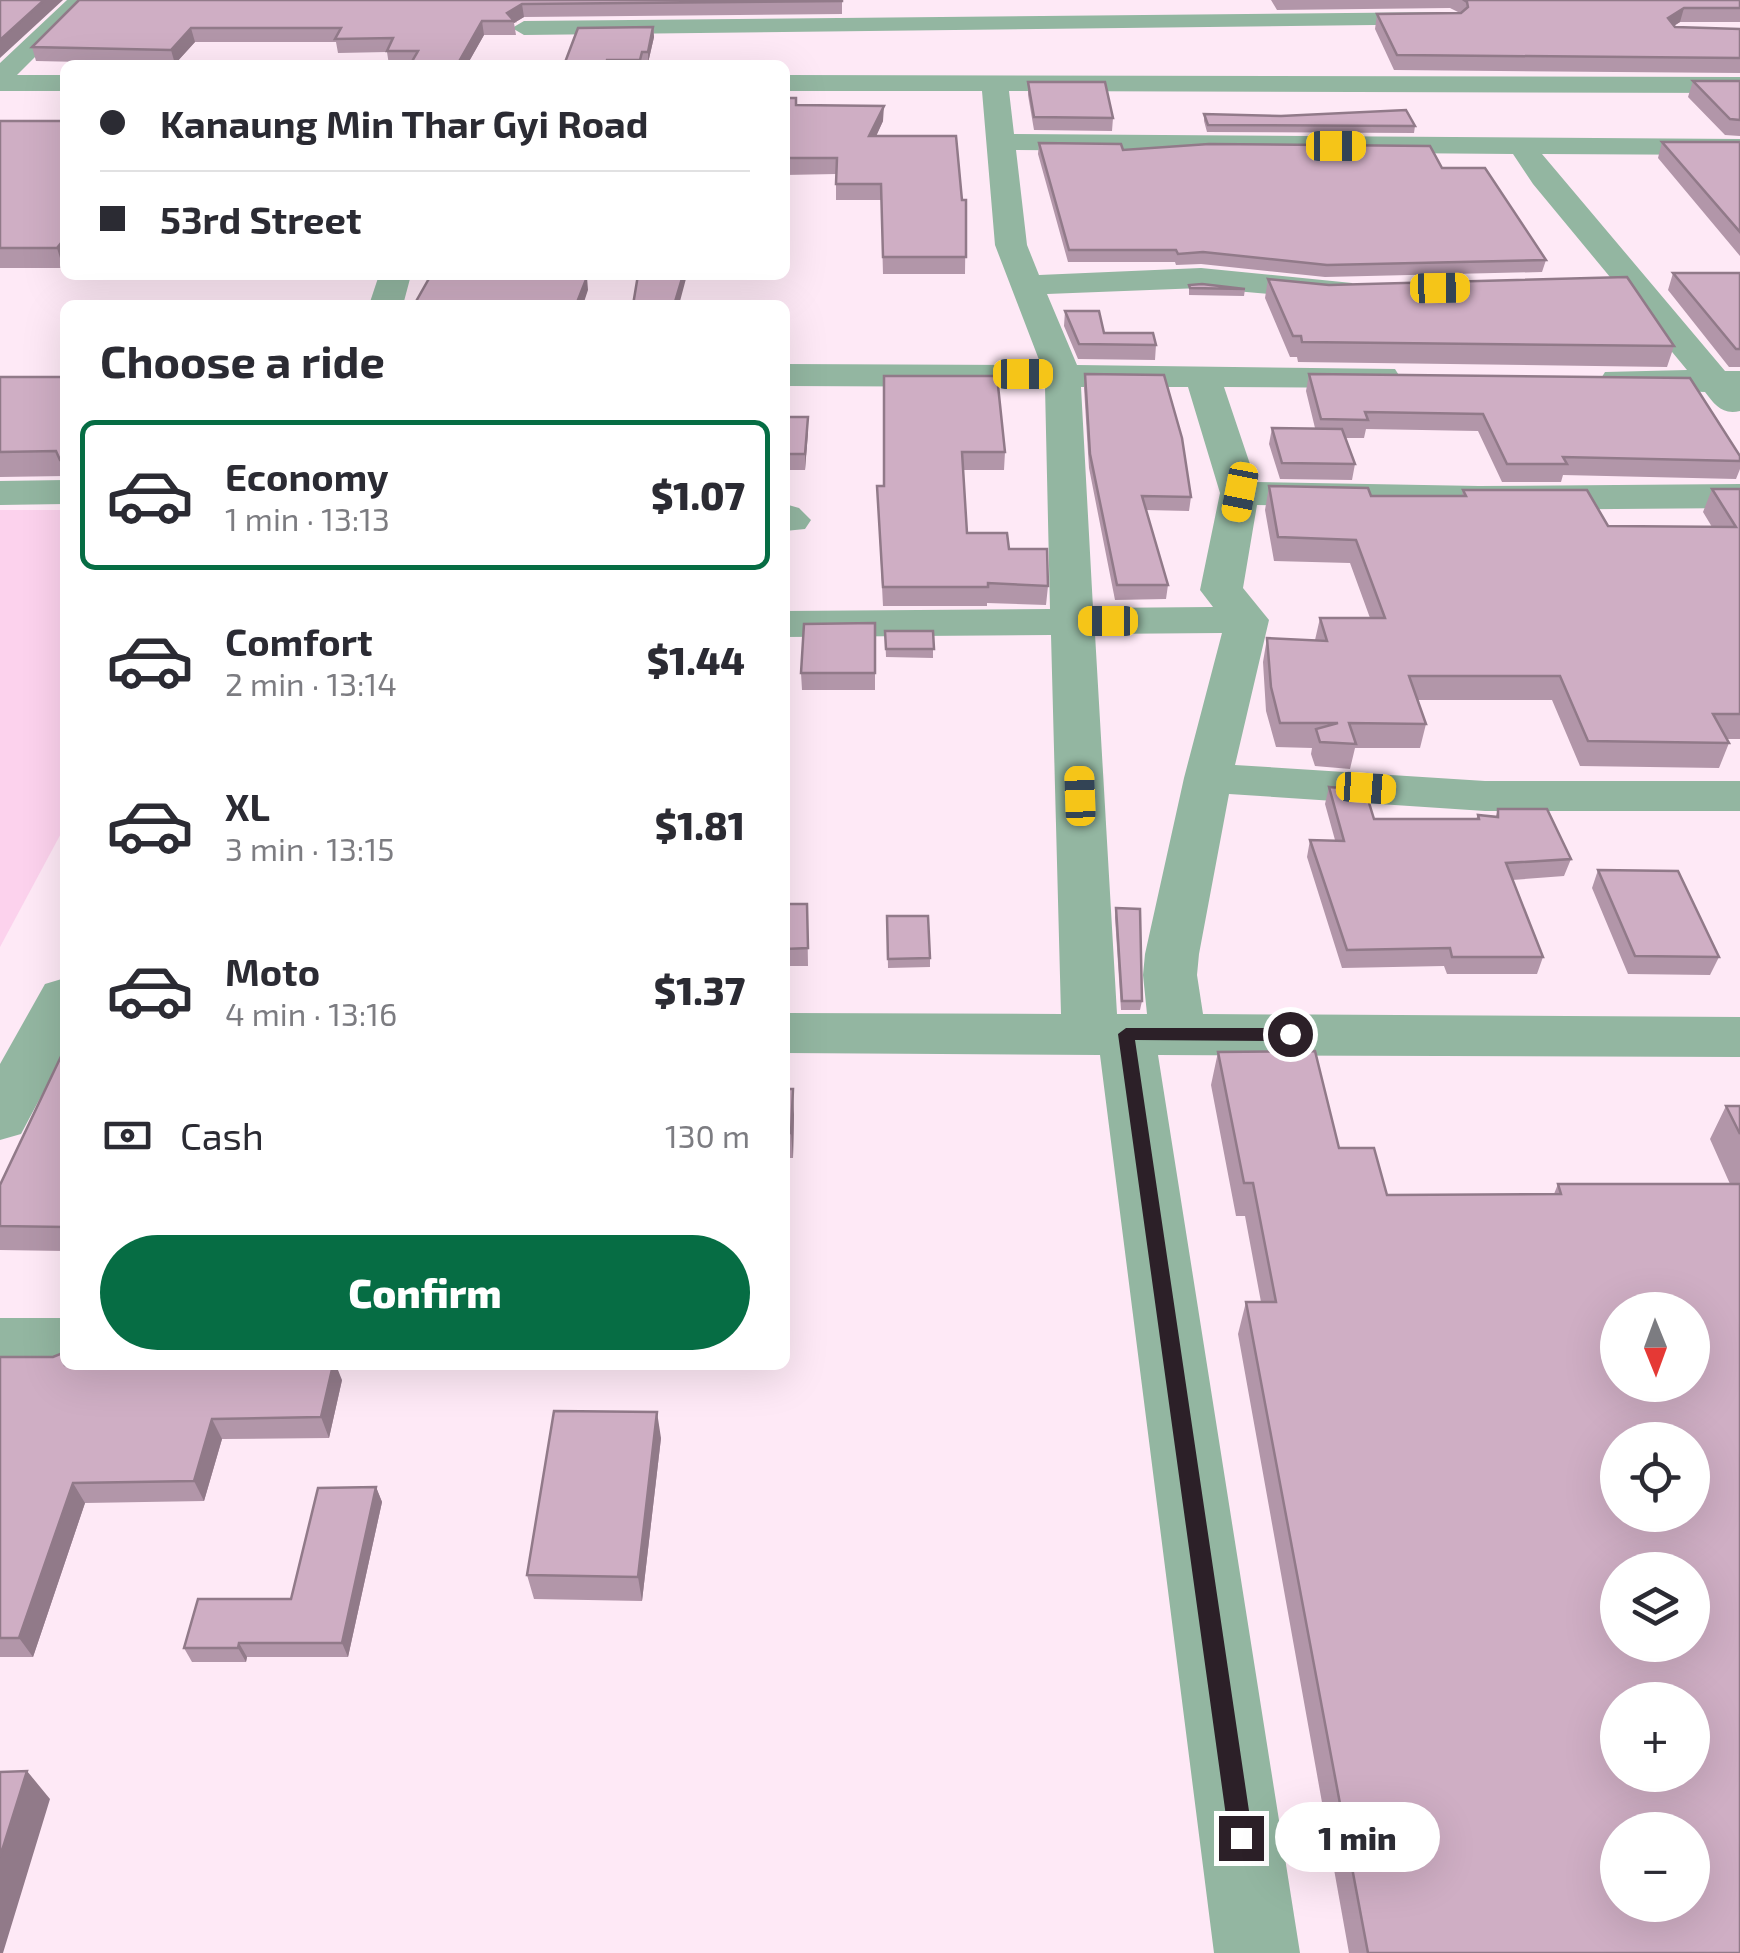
<!DOCTYPE html>
<html lang="en">
<head>
<meta charset="utf-8">
<style>
	body { margin:0; font-family:"Exo 2",sans-serif; background:#f2f2f3; color:#2b2b33; height:100vh; display:flex; flex-direction:column; font-size:38px; white-space:nowrap }
	* { box-sizing:border-box; margin:0 }
	p { font-size:32px; color:#7c7c81 }
	.icon { flex:none; width:55px; height:55px; fill:none; stroke:currentColor; stroke-width:2; stroke-linecap:round; stroke-linejoin:round }
	.map { position:relative; flex:1; overflow:hidden }
	.side { position:absolute; left:60px; top:300px; width:730px; height:1070px; display:flex; flex-direction:column; background:#fff; border-radius:15px; box-shadow:0 10px 40px #0002 }
	.side>* { flex:none }
	.guide { position:absolute; left:60px; top:60px; width:730px; height:220px; border-radius:15px; box-shadow:0 10px 40px #0002; display:grid; align-content:center; height:220px; padding:0 40px; background:#fff }
	.needle { width:65px; rotate:179deg }
	.tools { position:absolute; left:1600px; top:1292px; display:grid; gap:20px }
	.tools a { display:grid; place-items:center; width:110px; height:110px; border-radius:50%; background:#fff; box-shadow:0 10px 40px #0002; font-size:50px }
	.end { position:absolute; width:45px; height:45px; margin:-22px; border:12px solid #2c2028; background:#fff; box-shadow:0 0 0 5px #fff }
	.from { border-radius:50% }
	.bubble { position:absolute; height:70px; border-radius:35px; background:#fff; box-shadow:0 10px 40px #0002; font-size:32px; font-weight:800; line-height:70px; text-align:center }
	.car { position:absolute; width:30px; height:60px; margin:-30px -15px; border-radius:12px; box-shadow:0 0 8px 2px #0007; background:linear-gradient(#f5c518 24%,#345 0 40%,#f5c518 0 76%,#345 0 86%,#f5c518 0) }
	.guide b { display:flex; align-items:center; gap:35px; height:95px; font-size:38px }
	.guide b+b { border-top:2px solid #e1e1e2 }
	.guide i { width:25px; height:25px; background:#2b2b33 }
	ul { padding:0; list-style:none }
	li { display:flex; align-items:center; gap:30px; height:150px; margin:0 20px 15px; padding:0 20px; border:5px solid transparent; border-radius:15px }
	li div { flex:1 }
	li b { display:block; font-size:38px }
	li em { font-style:normal; font-weight:800 }
	li.on { border-color:#066d44 }
	li>.icon { width:90px; height:90px; stroke-width:1.5 }
	h2 { padding:0 40px; font-size:45px; line-height:120px }
	.pay { display:flex; align-items:center; gap:25px; height:110px; padding:0 40px; font-size:38px }
	.pay p { margin-inline-start:auto }
	.button { display:flex; gap:20px; margin-top:auto; padding:20px 40px }
	.button a { flex:1; height:115px; border-radius:60px; background:#066d44; color:#fff; font-size:40px; font-weight:800; line-height:115px; text-align:center }
	.map>svg:first-child { display:block }
</style>
</head>
<body>
<div class="map">
<svg width="1740" height="1953" viewBox="0 0 1740 1953">
	<rect width="100%" height="100%" fill="#fee9f6"/>
	<path fill="#fcd2ed" d="M0 510H65V826L0 947Z"/>
	<g fill="none" stroke-linecap="round" stroke-linejoin="round">
		<path fill="#93b6a1" fill-rule="evenodd" d="M67 0H92L17 75H65V91H0V63Z
			M1450 12 1462 19 1458 24 524 35 512 28 524 21Z
			M785 75 1740 77V93L1009 91 1014 134 1740 139V155L1542 154 1725 371H1740V411C1722 415 1715 405 1705 392L1605 388 1600 380 1605 372 1687 370 1533 184 1513 154 1016 150 1027 245 1039 275 1201 268 1352 283 1356 290 1352 297 1340 300 1201 288 1047 294 1077 365 1395 369 1400 377 1395 385 1382 388 1224 387 1256 482 1479 486 1740 484V508L1479 510 1257 505 1243 588 1269 620 1235 765 1485 781H1740V811H1485L1229 794 1199 954 1197 975 1203 1014 1740 1017V1057L1158 1055 1300 1953H1214L1100 1055 785 1053V1013L1061 1014 1051 635 785 637V611L1050 609 1045 387 785 386V364L1041 365 995 245 982 91H785ZM1081 387H1188L1220 493 1200 590 1213 607 1093 608ZM1222 633 1184 778 1145 954 1143 975 1147 1014H1117L1095 634Z
			M379 275H411L403 305H369Z
			M65 480V504L0 505V481Z
			M785 504 799 508 811 520 805 529 785 531Z
			M65 978V1051L21 1134 0 1140V1064L45 984Z
			M0 1318H65V1365L89 1366 65 1374H0Z"/>
	</g>
	<path fill="#b296a9" d="M79 0H842V14L524 17 514 23 516 35H484L467 65H389L387 52 338 53 336 42H195L175 64 36 61 32 47Z
		M1271 0H1740V22H1680L1674 26 1675 27 1740 29V73L1394 70 1375 29 1377 14 1460 13 1450 8 1277 10Z
		M653 27 654 37 648 63H642V65H564Z
		M1693 81H1740V136L1725 135 1688 97Z
		M1028 82 1113 118 1112 131 1034 130 1028 95Z
		M785 98 797 105 883 121 876 136 962 200H966L965 274H883L881 200H836V174L785 175Z
		M1204 114 1415 126 1414 133 1207 132 1204 121Z
		M0 121H65L63 268H0Z
		M1662 142H1740V256L1658 158Z
		M1039 143 1123 150 1442 168 1546 260 1542 272 1325 277 1201 264 1176 265 1175 262H1068L1038 154Z
		M1673 273H1740V367H1729L1668 290Z
		M1268 279 1674 346 1667 367 1298 362 1297 357H1290L1265 298Z
		M1189 285 1245 289 1244 296 1189 295Z
		M1065 311 1104 333 1156 345 1155 360 1078 359 1064 326Z
		M1085 374 1191 497 1189 511 1146 510 1168 585 1166 599 1115 600 1089 468 1084 388Z
		M1309 374 1740 456V469L1736 479 1563 475 1561 482H1502L1478 431 1366 429 1364 438H1346L1355 464 1352 480 1280 479 1269 444 1272 428H1315L1306 391Z
		M884 376 1005 452 1004 470H963L967 533 1009 549 1048 586 1046 605 987 603V606H883L877 486H884Z
		M0 377H65V476L0 477Z
		M785 417H808L805 470H785Z
		M1269 486 1371 496H1462L1463 490 1608 526 1712 527 1703 512 1712 489H1740V739H1727L1729 743 1719 768 1580 766 1552 700H1418L1426 724 1420 748H1355L1350 769 1315 766 1311 754 1312 748 1276 747 1266 711 1263 662 1267 638 1315 640 1320 618H1370L1350 563 1274 561 1265 510Z
		M875 623V690H802L801 673Z
		M885 631H933V658L886 657Z
		M1329 787 1374 819H1476L1478 815 1496 816 1498 809 1571 859 1564 876 1512 880 1543 957 1537 974H1447L1444 966 1342 968 1307 857 1310 840H1335L1325 804Z
		M1598 870 1719 957 1710 975 1628 974 1592 888Z
		M785 904H807L808 966H785Z
		M1116 908 1142 1001 1140 1010H1121L1115 917Z
		M887 916 930 958V967L888 968Z
		M65 1048V1251L0 1250V1185Z
		M1218 1052 1339 1148 1387 1195 1554 1194 1558 1184H1730L1710 1139 1726 1106H1740V1953H1349L1238 1334 1246 1302H1261L1245 1216H1236L1211 1085Z
		M785 1089 794 1115 793 1158H785Z
		M0 1357 342 1380 329 1438 222 1439 204 1501 85 1503 33 1657H0Z
		M661 1438 642 1601 534 1599 527 1575Z
		M376 1487 382 1502 348 1657H247L246 1662H192L184 1648 291 1599Z"/>
	<path fill="#917a89" d="M44 0H63L0 58V40Z
		M522 4 524 17 514 23 507 13Z
		M1684 8 1680 22 1664 32 1668 18Z
		M482 21 484 35 467 65H457Z
		M653 27 654 37 648 63V52Z
		M191 28 195 42 175 64 171 50Z
		M884 106 883 121 869 152V136Z
		M65 238V265L63 268 57 248Z
		M683 275H687L679 305H674Z
		M587 277 588 290 583 305H576Z
		M808 417V433L805 470V454Z
		M793 1089 794 1115 793 1158 791 1133Z
		M333 1365H336L342 1380 329 1438 321 1417Z
		M657 1412 661 1438 642 1601 638 1577Z
		M212 1419 222 1439 204 1501 194 1481Z
		M73 1483 85 1503 33 1657 19 1638Z
		M376 1487 382 1502 348 1657 342 1643Z
		M239 1643 247 1657 246 1662 238 1648Z
		M27 1771 50 1799 3 1953H0V1857Z"/>
	<path fill="#cfaec4" stroke="#917a89" stroke-width="2.5" fill-rule="evenodd" d="M0 0H44L0 40Z
		M79 0H842V1L522 4 507 13 514 21H482L457 65H410L418 51H387L393 38 335 39 341 28H191L171 50 32 47Z
		M1464 0H1740V8H1684L1668 18 1675 27 1740 29V58L1397 55 1377 14 1461 13 1468 7 1467 2Z
		M653 27 648 52H642L640 60H607L606 65H564L578 28Z
		M1693 81H1740V120L1730 119Z
		M1028 82H1105L1113 118 1034 117Z
		M785 98H796V105L884 106 869 136H956L962 200H966V257H883L881 184H836L837 158H785Z
		M1406 110 1415 126 1208 125 1204 114 1281 116Z
		M0 121H65V238L57 248H0Z
		M1662 142H1740V232Z
		M1039 143 1121 144 1123 150 1209 144 1430 146 1442 168H1485L1546 260 1327 265 1203 252 1178 254 1176 250H1069Z
		M1673 273H1740V349H1736Z
		M431 275H524L522 278 587 277 576 305H414Z
		M638 275H683L674 305H633Z
		M1627 277 1674 346 1302 342 1301 336H1293L1268 279 1329 285Z
		M1202 284 1245 289 1190 288 1189 285Z
		M1065 311H1099L1104 333H1153L1156 345 1079 344Z
		M1085 374 1164 375 1182 438 1191 497 1142 496 1168 585H1117L1090 454Z
		M1309 374 1690 378 1740 456V461L1563 457 1567 464H1507L1483 414 1365 412 1368 420 1321 419Z
		M884 376H997L1005 452H962L967 533H1007L1009 549H1047L1048 586 988 583V587H883L877 486H884Z
		M0 377H65V460H60L56 451 0 452Z
		M785 417H808L805 454H785Z
		M1272 428 1342 429 1355 464 1282 463Z
		M1269 486 1368 488 1371 496H1466L1463 490H1587L1608 526 1736 527 1712 489H1740V714H1713L1729 743 1588 741 1560 676H1409L1426 724 1349 723 1356 744 1320 742 1316 729 1338 723H1280L1271 687 1267 638 1327 641 1320 618H1385L1356 540 1278 537Z
		M875 623V673H801L804 624Z
		M885 631H933L934 649H886Z
		M1329 787 1365 790 1374 819H1479L1478 815 1498 817V809H1547L1571 859 1506 863 1543 957H1452L1450 948 1347 950 1310 840 1344 841Z
		M1598 870 1678 871 1719 957 1635 956Z
		M785 904H807L808 948 785 949Z
		M1116 908 1140 909 1142 1001H1122Z
		M887 916H928L930 958 888 959Z
		M65 1048V1227L0 1226V1185Z
		M1315 1051 1339 1148H1374L1387 1195 1561 1194 1558 1184H1740V1953H1368L1246 1302H1276L1253 1183H1244L1218 1052ZM1618 1310H1692V1385H1618ZM1618 1440H1692V1515H1618ZM1618 1570H1692V1645H1618ZM1618 1700H1692V1775H1618ZM1618 1830H1692V1905H1618Z
		M785 1089H793L791 1133H785Z
		M1726 1106H1740V1134Z
		M65 1352V1365H333L321 1417 212 1419 194 1481 73 1483 19 1638H0V1357H53Z
		M554 1411 657 1412 638 1577 527 1575Z
		M376 1487 342 1643H239L238 1648H184L198 1599H291L318 1488Z
		M27 1771 0 1857V1772Z"/>
	<path fill="#2c2028" d="M1126 1028H1290L1299 1034 1290 1041 1135 1040 1253 1838 1250 1847 1241 1850 1232 1847 1229 1838 1118 1034Z"/>
</svg>
<div class="tools">
<a><svg class="needle" viewBox="-14 -14 28 28"><path d="M0-13l5 13h-10z" fill="#e53935"/><path d="M0 13l5-13h-10z" fill="#7c7c81"/></svg></a>
<a><svg class="icon" aria-label="locate" viewBox="0 0 24 24"><circle cx="12" cy="12" r="6"/><path d="M12 2v4M12 18v4M2 12h4M18 12h4"/></svg></a>
<a><svg class="icon" aria-label="layers" viewBox="0 0 24 24"><path d="M12 4l9 5-9 5-9-5zM3 14l9 5 9-5"/></svg></a>
<a>+</a>
<a>−</a>
</div>
<i class="end from" style="left:1290px;top:1034px"></i>
<i class="end" style="left:1241px;top:1838px"></i>
<div class="bubble" style="left:1275px;top:1802px;width:165px">1 min</div>
<i class="car" style="left:1336px;top:146px;rotate:90deg"></i>
<i class="car" style="left:1440px;top:288px;rotate:89deg"></i>
<i class="car" style="left:1023px;top:374px;rotate:90deg"></i>
<i class="car" style="left:1240px;top:492px;rotate:191deg"></i>
<i class="car" style="left:1108px;top:621px;rotate:270deg"></i>
<i class="car" style="left:1366px;top:788px;rotate:94deg"></i>
<i class="car" style="left:1080px;top:796px;rotate:358deg"></i>
<div class="guide">
<b><i class="from"></i>Kanaung Min Thar Gyi Road</b>
<b><i></i>53rd Street</b>
</div>
<section class="side">
<h2>Choose a ride</h2>
<ul>
<li class="on"><svg class="icon" aria-label="car" viewBox="0 0 24 24"><path d="M5 17H2v-5l4-1 3-4h7l3 4 3 1v5h-3M9 17h6M6 11h13"/><circle cx="7" cy="17" r="2"/><circle cx="17" cy="17" r="2"/></svg><div><b>Economy</b><p>1 min · 13:13</p></div><em>$1.07</em></li>
<li><svg class="icon" aria-label="car" viewBox="0 0 24 24"><path d="M5 17H2v-5l4-1 3-4h7l3 4 3 1v5h-3M9 17h6M6 11h13"/><circle cx="7" cy="17" r="2"/><circle cx="17" cy="17" r="2"/></svg><div><b>Comfort</b><p>2 min · 13:14</p></div><em>$1.44</em></li>
<li><svg class="icon" aria-label="car" viewBox="0 0 24 24"><path d="M5 17H2v-5l4-1 3-4h7l3 4 3 1v5h-3M9 17h6M6 11h13"/><circle cx="7" cy="17" r="2"/><circle cx="17" cy="17" r="2"/></svg><div><b>XL</b><p>3 min · 13:15</p></div><em>$1.81</em></li>
<li><svg class="icon" aria-label="car" viewBox="0 0 24 24"><path d="M5 17H2v-5l4-1 3-4h7l3 4 3 1v5h-3M9 17h6M6 11h13"/><circle cx="7" cy="17" r="2"/><circle cx="17" cy="17" r="2"/></svg><div><b>Moto</b><p>4 min · 13:16</p></div><em>$1.37</em></li>
</ul>
<div class="pay"><svg class="icon" aria-label="cash" viewBox="0 0 24 24"><path d="M3 7h18v10H3z"/><circle cx="12" cy="12" r="2"/></svg>Cash<p>130 m</p></div>
<div class="button"><a>Confirm</a></div>
</section>
</div>
</body>
</html>
